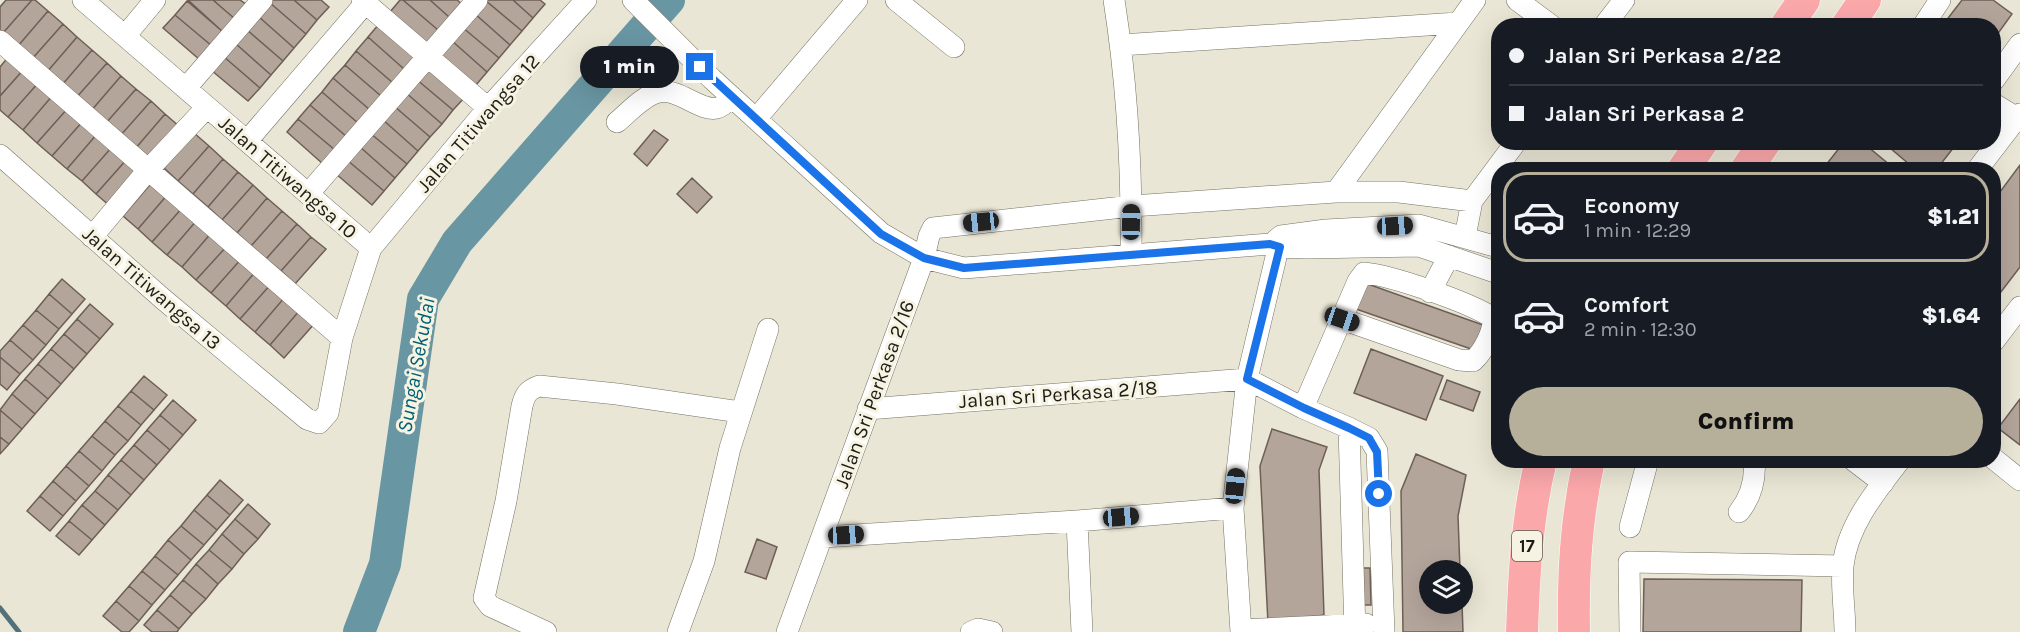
<!DOCTYPE html>
<html lang="en">
<head>
<meta charset="utf-8">
<style>
	body { margin:0; font-family:Karla,sans-serif; background:#242831; color:#f1f3f6; height:100vh; display:flex; flex-direction:column; font-size:22px; white-space:nowrap }
	* { box-sizing:border-box; margin:0 }
	p { font-size:20px; color:#9ea1a6 }
	.icon { flex:none; width:33px; height:33px; fill:none; stroke:currentColor; stroke-width:2; stroke-linecap:round; stroke-linejoin:round }
	.map { position:relative; flex:1; overflow:hidden }
	.panel { position:absolute; left:1491px; top:162px; width:510px; height:306px; display:flex; flex-direction:column; background:#171b24; border-radius:24px; box-shadow:0 6px 24px #0002 }
	.panel>* { flex:none }
	.banner { position:absolute; left:1491px; top:18px; width:510px; height:132px; border-radius:24px; box-shadow:0 6px 24px #0002; display:grid; align-content:center; height:132px; padding:0 18px; background:#171b24 }
	.fabs { position:absolute; left:1419px; top:560px; display:grid; gap:12px }
	.fabs a { display:grid; place-items:center; width:54px; height:54px; border-radius:50%; background:#171b24; box-shadow:0 6px 24px #0002; font-size:30px }
	.end { position:absolute; width:27px; height:27px; margin:-14px; border:8px solid #1a73e8; background:#fff; box-shadow:0 0 0 3px #fff }
	.from { border-radius:50% }
	.bubble { position:absolute; height:42px; border-radius:21px; background:#171b24; box-shadow:0 6px 24px #0002; font-size:20px; font-weight:800; line-height:42px; text-align:center }
	.car { position:absolute; width:18px; height:36px; margin:-18px -9px; border-radius:8px; box-shadow:0 0 4px 2px #0007; background:linear-gradient(#222 24%,#8ab4d8 0 40%,#222 0 76%,#8ab4d8 0 86%,#222 0) }
	.banner b { display:flex; align-items:center; gap:21px; height:57px; font-size:22px }
	.banner b+b { border-top:2px solid #363941 }
	.banner i { width:15px; height:15px; background:#f1f3f6 }
	ul { padding:10px 0 0; list-style:none }
	li { display:flex; align-items:center; gap:18px; height:90px; margin:0 12px 9px; padding:0 6px; border:3px solid transparent; border-radius:24px }
	li div { flex:1 }
	li b { display:block; font-size:22px }
	li em { font-style:normal; font-weight:800 }
	li.on { border-color:#b6af9a }
	li>.icon { width:54px; height:54px; stroke-width:1.5 }
	.primary-button { display:flex; gap:12px; margin-top:auto; padding:12px 18px }
	.primary-button a { flex:1; height:69px; border-radius:36px; background:#b6af9a; color:#111; font-size:24px; font-weight:800; line-height:69px; text-align:center }
	.map>svg:first-child { display:block }
</style>
</head>
<body>
<div class="map">
<svg width="2020" height="632" viewBox="0 0 2020 632">
	<rect width="100%" height="100%" fill="#eae6d5"/>
	<g fill="none" stroke-linecap="round" stroke-linejoin="round">
		<path stroke="#527179" stroke-width="5" d="M0 608 19 632"/>
		<path stroke="#6996a3" stroke-width="32" d="M359 632 385 564 423 299 457 242 669 0"/>
	</g>
	<path fill="#b4a59b" stroke="#6d5f56" stroke-width="1.5" d="M6 0H32L3 33 0 30V7Z
		M32 0H35L48 11 18 46 3 33Z
		M188 0H213L235 19 223 32Z
		M213 0H240L247 5 235 19Z
		M271 0H294L317 20 306 34 269 2Z
		M294 0H321L329 7 317 20Z
		M400 0H403L438 30 426 44 390 12Z
		M403 0H430L449 17 438 30Z
		M430 0H457L461 3 449 17Z
		M485 0 522 31 510 45 474 13Z
		M485 0H513L533 18 522 31Z
		M513 0H540L545 4 533 18Z
		M1962 0H1993L2012 14 1994 39V26H1942Z
		M187 1 223 32 212 46 175 15Z
		M269 2 306 34 294 48 258 16Z
		M48 11 63 24 32 59 18 46Z
		M474 13 510 45 499 58 462 27Z
		M175 15 212 46 200 60 163 28Z
		M258 16 294 48 283 61 246 29Z
		M63 24 77 37 47 72 32 59Z
		M379 24 416 56 404 69 368 37Z
		M462 27 499 58 487 72 451 40Z
		M246 29 283 61 271 75 235 43Z
		M77 37 92 50 62 85 47 72Z
		M368 37 404 69 393 83 356 51Z
		M451 40 487 72 476 85 439 54Z
		M235 43 271 75 260 88 223 56Z
		M92 50 107 63 76 98 62 85Z
		M356 51 393 83 381 96 345 65Z
		M9 56 24 69 0 96V67Z
		M223 56 260 88 248 101 211 70Z
		M107 63 121 76 91 111 76 98Z
		M345 65 381 96 370 110 333 78Z
		M428 65 465 97 453 110 416 79Z
		M24 69 39 82 8 117 0 110V96Z
		M121 76 136 89 106 123 91 111Z
		M333 78 370 110 358 123 322 92Z
		M416 79 453 110 442 124 405 92Z
		M39 82 53 95 23 130 8 117Z
		M136 89 151 101 120 136 106 123Z
		M322 92 358 123 347 137 310 105Z
		M405 92 442 124 430 137 394 106Z
		M53 95 68 108 37 143 23 130Z
		M151 101 165 114 135 149 120 136Z
		M310 105 347 137 335 150 298 119Z
		M394 106 430 137 418 151 382 119Z
		M68 108 83 121 52 156 37 143Z
		M165 114 180 127 150 162 135 149Z
		M298 119 335 150 323 164 287 132Z
		M382 119 418 151 407 164 370 133Z
		M83 121 97 134 67 169 52 156Z
		M654 130 668 140 647 166 634 154Z
		M194 133 209 146 178 181 164 168Z
		M370 133 407 164 395 178 359 146Z
		M97 134 112 147 82 181 67 169Z
		M1844 142H1862L1896 170H1822Z
		M1883 142H1958L1936 170H1916Z
		M209 146 223 159 193 194 178 181Z
		M359 146 395 178 384 191 347 160Z
		M112 147 127 159 96 194 82 181Z
		M127 159 141 172 111 207 96 194Z
		M223 159 238 172 208 207 193 194Z
		M347 160 384 191 372 205 335 173Z
		M2020 165V267L1994 301V200Z
		M238 172 253 185 222 220 208 207Z
		M692 178 712 197 697 213 677 194Z
		M153 181 168 194 138 229 123 216Z
		M253 185 267 198 237 233 222 220Z
		M168 194 183 207 152 242 138 229Z
		M267 198 282 211 251 246 237 233Z
		M183 207 197 220 167 255 152 242Z
		M282 211 297 224 266 259 251 246Z
		M197 220 212 232 182 267 167 255Z
		M297 224 311 237 281 271 266 259Z
		M212 232 227 246 196 280 182 267Z
		M311 237 326 249 295 284 281 271Z
		M227 246 242 258 211 293 196 280Z
		M242 258 256 271 226 306 211 293Z
		M256 271 271 284 240 319 226 306Z
		M62 279 85 299 72 314 49 294Z
		M1365 283 1483 325 1474 350 1356 309Z
		M271 284 285 297 255 332 240 319Z
		M49 294 72 314 59 329 36 310Z
		M285 297 300 310 270 345 255 332Z
		M90 304 113 324 100 339 77 319Z
		M36 310 59 329 46 345 23 325Z
		M300 310 315 323 284 358 270 345Z
		M77 319 100 339 87 354 64 334Z
		M23 325 46 345 33 360 10 340Z
		M64 334 87 354 74 369 51 349Z
		M10 340 33 360 20 374 0 357V351Z
		M51 349 74 369 61 384 38 364Z
		M1371 349 1443 376 1426 420 1354 393Z
		M0 357 20 374 7 390 0 384Z
		M38 364 61 384 48 399 25 379Z
		M144 376 167 395 154 410 131 391Z
		M25 379 48 399 35 414 12 394Z
		M1447 380 1480 392 1473 411 1440 399Z
		M131 391 154 410 141 425 118 406Z
		M12 394 35 414 22 429 0 410Z
		M2020 399V445L1998 428Z
		M173 400 196 420 183 435 160 415Z
		M118 406 141 425 128 441 105 421Z
		M0 410 22 429 9 444 0 437Z
		M160 415 183 435 170 450 147 430Z
		M105 421 128 441 115 455 92 436Z
		M1272 429 1327 447 1319 470 1324 615 1268 623 1260 466Z
		M147 430 170 450 157 465 134 445Z
		M92 436 115 455 102 471 79 451Z
		M0 437 9 444 0 454Z
		M134 445 157 465 144 480 121 460Z
		M79 451 102 471 89 486 66 466Z
		M1416 454 1466 475 1458 516 1460 570H1430V603H1462L1463 632H1403L1401 491Z
		M121 460 144 480 131 495 108 475Z
		M66 466 89 486 76 501 53 481Z
		M108 475 131 495 118 510 95 491Z
		M220 480 243 500 230 515 207 495Z
		M53 481 76 501 63 516 40 496Z
		M95 491 118 510 105 525 82 505Z
		M207 495 230 515 217 530 194 510Z
		M40 496 63 516 50 531 27 511Z
		M248 504 270 524 258 539 235 519Z
		M82 505 105 525 92 540 69 521Z
		M194 510 217 530 204 545 181 526Z
		M235 519 258 539 244 554 222 534Z
		M69 521 92 540 79 555 56 536Z
		M181 526 204 545 191 560 168 540Z
		M222 534 244 554 232 569 209 550Z
		M757 539 777 547 766 579 745 572Z
		M168 540 191 560 178 575 155 556Z
		M209 550 232 569 218 584 196 564Z
		M155 556 178 575 165 590 142 571Z
		M196 564 218 584 206 599 183 580Z
		M1358 568H1370L1371 605H1359Z
		M142 571 165 590 152 605 129 586Z
		M1644 579 1802 580 1801 632H1643Z
		M183 580 206 599 192 614 170 595Z
		M129 586 152 605 139 621 116 601Z
		M170 595 192 614 179 629 157 610Z
		M116 601 139 621 129 632H122L103 616Z
		M157 610 179 629 177 632H152L144 625Z"/>
	<g fill="none" stroke-linecap="round" stroke-linejoin="round">
		<defs>
			<path id="minor" d="M362 0 488 108
				M633 0 712 79 881 233 924 258 964 268 1270 244 1280 247 1307 248 1419 246 1498 273
				M896 0 954 47
				M1114 0C1127 83 1132 170 1131 254
				M1517 0 1552 26
				M1604 26 1624 0
				M1923 26 1940 0
				M125 36 155 0
				M0 41 342 338
				M1121 45 1458 23
				M1994 80 2020 44
				M186 88 262 0
				M1994 104 2017 118
				M756 119 857 0
				M617 122C629 112 644 95 659 92 679 88 700 112 717 108 722 107 728 101 732 97
				M247 141 368 0
				M0 155 163 299 307 419 319 423 328 413 342 338 371 248 83 0
				M1977 170 2020 114
				M1336 192 1475 0
				M308 194 477 0
				M92 237 148 170 207 107
				M1465 237 1472 201 1516 142
				M1276 240 1281 236 1326 230 1419 225 1498 247
				M371 248 488 108 586 0
				M1430 292 1449 256
				M1994 341 2020 307
				M1303 408 1358 281 1364 273C1391 275 1471 303 1493 318 1494 332 1483 352 1473 361L1459 360 1342 319
				M868 409 1247 379 1303 408 1349 428 1369 438 1377 451 1384 632
				M1349 428 1355 632
				M1994 459 2020 480
				M1853 460 1883 483
				M1739 512C1751 497 1756 480 1754 460
				M1077 521 1082 632
				M1630 527 1648 460
				M823 537 1077 521 1233 508
				M1241 630 1366 624
				M546 632 490 606 484 598 506 501 522 406C525 394 528 390 539 386L617 394 740 412
				M678 632 704 561 730 448 768 329
				M787 632 924 258 929 236 933 228 1132 206 1336 192H1399L1472 201
				M971 632 978 629 992 632
				M1241 632 1233 508 1247 379 1281 236
				M1630 632 1629 562 1843 566
				M1845 632C1845 611 1841 588 1843 566 1847 526 1876 491 1900 460"/>
			<path id="highway" d="M1786 26 1804 0
				M1847 26 1865 0
				M1683 170 1702 142
				M1746 170 1765 142
				M1522 632C1524 574 1527 517 1541 460
				M1574 632C1573 572 1576 519 1589 460"/>
		</defs>
		<use href="#minor" stroke="#757263" stroke-width="22"/>
		<use href="#highway" stroke="#fff" stroke-width="33"/>
		<use href="#minor" stroke="#fff" stroke-width="21"/>
		<use href="#highway" stroke="#fba8ab" stroke-width="32"/>
	</g>
	<g fill="none" stroke-linecap="round" stroke-linejoin="round">
		<path stroke="#1a73e8" stroke-width="8" d="M700 67 881 234 924 258 964 268 1270 244 1280 247 1247 379 1304 408 1349 428 1369 438 1377 452 1379 494"/>
	</g>
	<g text-anchor="middle" stroke-width="6" stroke-linejoin="round" paint-order="stroke">
		<rect fill="#f7f3e2" stroke="#5e5c53" stroke-width="1.5" x="1512" y="531" width="30" height="30" rx="4.5"/>
		<g font-size="18" font-weight="bold" fill="#1d1c16">
			<text x="1527" y="552">17</text>
		</g>
		<g font-size="20" fill="#1d1c16" stroke="#f7f3e2">
			<text transform="translate(478 123) rotate(-49)" y="7">Jalan Titiwangsa 12</text>
			<text transform="translate(288 177) rotate(41)" y="7">Jalan Titiwangsa 10</text>
			<text transform="translate(152 288) rotate(41)" y="7">Jalan Titiwangsa 13</text>
			<text transform="translate(874 394) rotate(-70)" y="7">Jalan Sri Perkasa 2/16</text>
			<text transform="translate(1058 394) rotate(-4)" y="7">Jalan Sri Perkasa 2/18</text>
		</g>
		<g font-size="21" font-style="italic" fill="#006074" stroke="#f7f3e2">
			<text transform="translate(416 365) rotate(-80)" y="7">Sungai Sekudai</text>
		</g>
	</g>
</svg>
<div class="fabs">
<a><svg class="icon" aria-label="layers" viewBox="0 0 24 24"><path d="M12 4l9 5-9 5-9-5zM3 14l9 5 9-5"/></svg></a>
</div>
<i class="end from" style="left:1379px;top:494px"></i>
<i class="end" style="left:700px;top:67px"></i>
<div class="bubble" style="left:580px;top:46px;width:99px">1 min</div>
<i class="car" style="left:981px;top:222px;rotate:264deg"></i>
<i class="car" style="left:1131px;top:222px;rotate:1deg"></i>
<i class="car" style="left:1395px;top:226px;rotate:87deg"></i>
<i class="car" style="left:1342px;top:319px;rotate:109deg"></i>
<i class="car" style="left:1235px;top:486px;rotate:6deg"></i>
<i class="car" style="left:1121px;top:517px;rotate:85deg"></i>
<i class="car" style="left:846px;top:535px;rotate:87deg"></i>
<div class="banner">
<b><i class="from"></i>Jalan Sri Perkasa 2/22</b>
<b><i></i>Jalan Sri Perkasa 2</b>
</div>
<section class="panel">
<ul>
<li class="on"><svg class="icon" aria-label="car" viewBox="0 0 24 24"><path d="M5 17H2v-5l4-1 3-4h7l3 4 3 1v5h-3M9 17h6M6 11h13"/><circle cx="7" cy="17" r="2"/><circle cx="17" cy="17" r="2"/></svg><div><b>Economy</b><p>1 min · 12:29</p></div><em>$1.21</em></li>
<li><svg class="icon" aria-label="car" viewBox="0 0 24 24"><path d="M5 17H2v-5l4-1 3-4h7l3 4 3 1v5h-3M9 17h6M6 11h13"/><circle cx="7" cy="17" r="2"/><circle cx="17" cy="17" r="2"/></svg><div><b>Comfort</b><p>2 min · 12:30</p></div><em>$1.64</em></li>
</ul>
<div class="primary-button"><a>Confirm</a></div>
</section>
</div>
</body>
</html>
